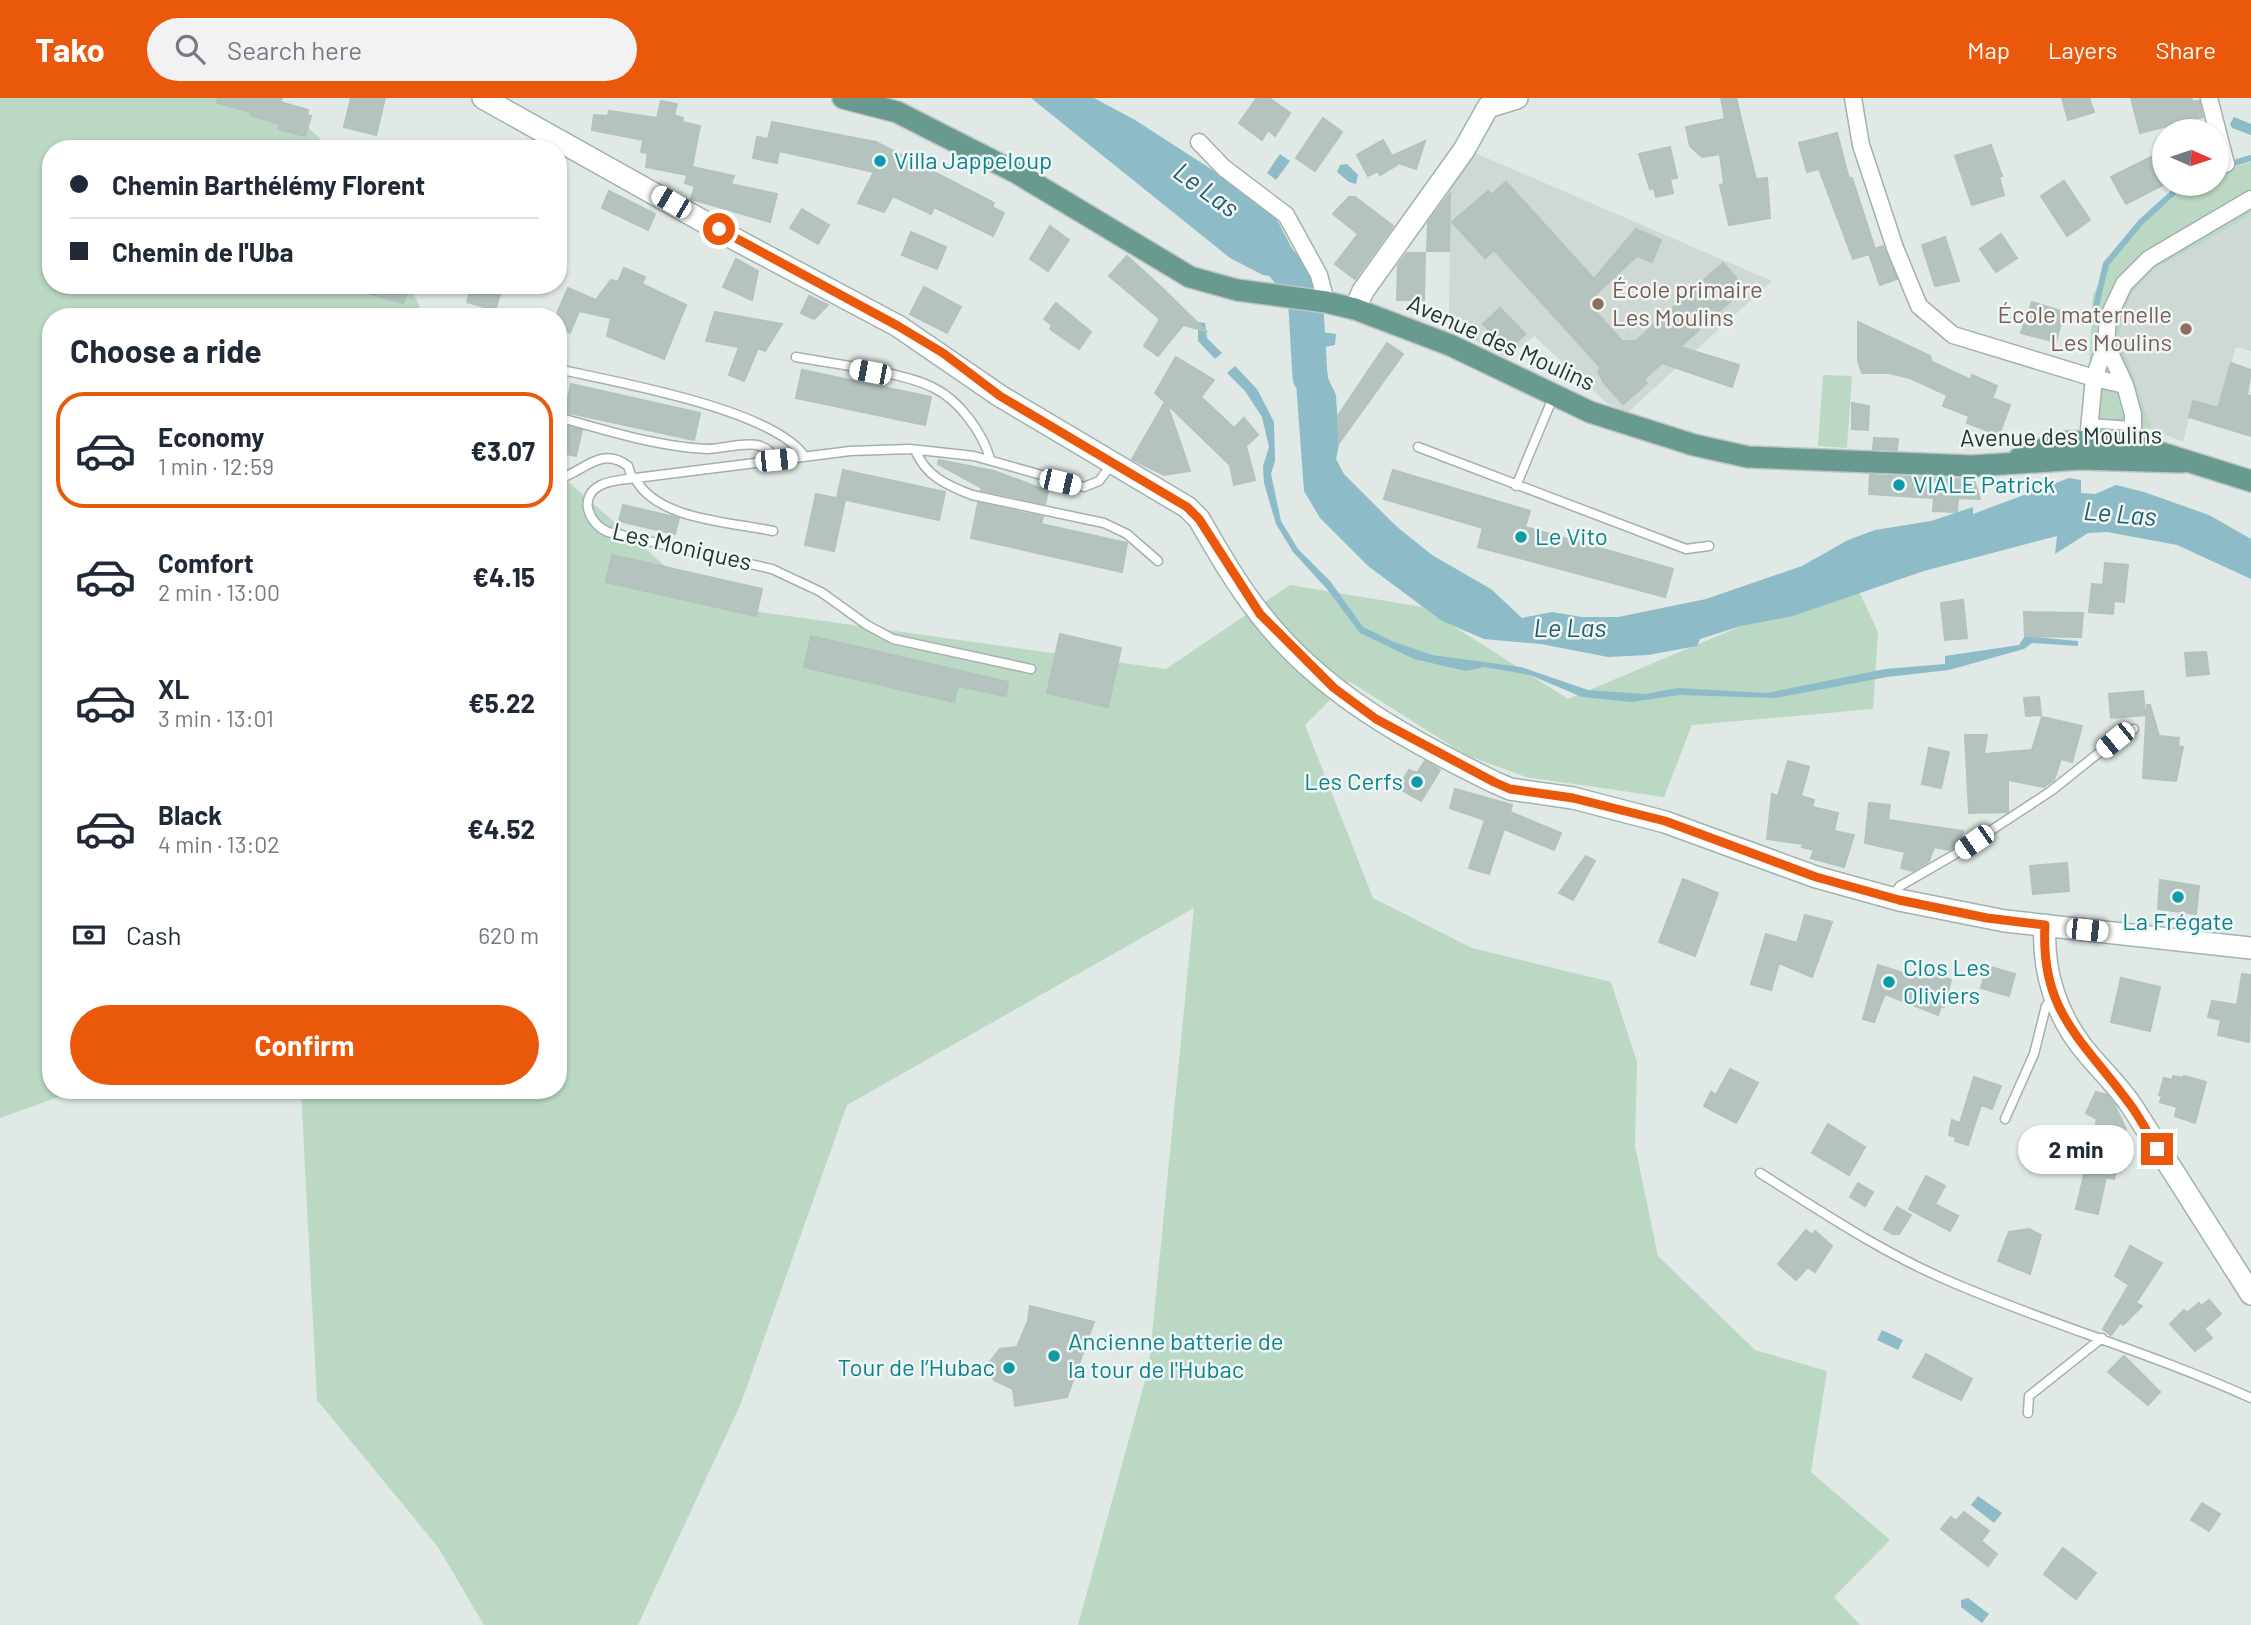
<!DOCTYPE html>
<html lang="en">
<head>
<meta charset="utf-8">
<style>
	body { margin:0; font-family:Barlow,sans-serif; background:#f2f2f3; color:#1f2937; height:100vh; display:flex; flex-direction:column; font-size:26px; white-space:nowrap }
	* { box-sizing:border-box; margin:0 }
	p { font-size:23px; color:#747a83 }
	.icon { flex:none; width:38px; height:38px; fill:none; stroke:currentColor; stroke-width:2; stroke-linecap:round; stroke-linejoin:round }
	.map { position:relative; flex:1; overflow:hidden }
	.sheet { position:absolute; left:42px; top:210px; width:525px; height:791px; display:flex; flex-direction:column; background:#fff; border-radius:28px; box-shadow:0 2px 5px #0004 }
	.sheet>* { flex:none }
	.top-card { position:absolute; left:42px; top:42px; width:525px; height:154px; border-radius:28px; box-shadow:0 2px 5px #0004; display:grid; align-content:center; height:154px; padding:0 28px; background:#fff }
	.needle { width:46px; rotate:93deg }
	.buttons { position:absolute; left:2152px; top:21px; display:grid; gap:14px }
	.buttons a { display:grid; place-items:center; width:77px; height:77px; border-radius:50%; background:#fff; box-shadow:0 2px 5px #0004; font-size:35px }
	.end { position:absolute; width:32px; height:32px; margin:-16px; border:9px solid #ea580c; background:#fff; box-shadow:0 0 0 4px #fff }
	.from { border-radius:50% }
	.bubble { position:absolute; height:49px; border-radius:24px; background:#fff; box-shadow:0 2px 5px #0004; font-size:23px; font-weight:700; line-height:49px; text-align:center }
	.car { position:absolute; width:21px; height:42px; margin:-21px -10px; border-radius:9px; box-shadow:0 0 5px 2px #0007; background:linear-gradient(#fff 24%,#345 0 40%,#fff 0 76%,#345 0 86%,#fff 0) }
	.top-card b { display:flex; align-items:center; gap:24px; height:66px; font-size:26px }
	.top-card b+b { border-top:2px solid #e0e1e3 }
	.top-card i { width:18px; height:18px; background:#1f2937 }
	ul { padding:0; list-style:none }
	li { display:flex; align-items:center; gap:21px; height:116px; margin:0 14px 10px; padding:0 14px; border:4px solid transparent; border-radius:28px }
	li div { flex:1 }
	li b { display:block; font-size:26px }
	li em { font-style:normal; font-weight:700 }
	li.on { border-color:#ea580c }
	li>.icon { width:63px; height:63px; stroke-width:1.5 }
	h2 { padding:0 28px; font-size:32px; line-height:84px }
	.pay { display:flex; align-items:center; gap:18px; height:77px; padding:0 28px; font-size:26px }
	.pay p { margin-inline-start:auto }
	.primary-button { display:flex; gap:14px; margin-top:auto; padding:14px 28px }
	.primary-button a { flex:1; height:80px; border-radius:42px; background:#ea580c; color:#fff; font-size:28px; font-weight:700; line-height:80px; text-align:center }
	header { display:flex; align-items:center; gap:42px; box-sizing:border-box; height:98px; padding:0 35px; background:#ea580c; color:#fff }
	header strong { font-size:33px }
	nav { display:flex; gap:38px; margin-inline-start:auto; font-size:24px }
	.search { width:490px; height:63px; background:#f2f2f3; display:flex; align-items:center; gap:18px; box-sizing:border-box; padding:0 24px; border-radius:38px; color:#747a83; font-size:26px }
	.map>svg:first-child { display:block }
</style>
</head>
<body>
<header>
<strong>Tako</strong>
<div class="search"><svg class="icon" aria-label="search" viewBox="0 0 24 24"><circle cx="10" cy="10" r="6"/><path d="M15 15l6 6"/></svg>Search here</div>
<nav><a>Map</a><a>Layers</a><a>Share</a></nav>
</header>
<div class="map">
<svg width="2251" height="1527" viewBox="0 0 2251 1527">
	<rect width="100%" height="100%" fill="#e0e9e5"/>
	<path fill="#ced8d4" d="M1475 55 1772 183 1628 314 1607 305 1534 238 1507 260 1449 229 1450 92 1446 90Z
		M2251 117V253L2236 249 2218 310 2193 303 2183 344 2152 331 2118 238 2122 223 2130 197 2152 173Z"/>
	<path fill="#bbd8c4" d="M0 0H277L331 51H51V187H409L425 219H51V992H78L0 1020Z
		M2251 64V117L2152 173 2130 198 2119 238 2152 331 2086 327 2093 197 2110 165 2142 126 2189 86H2217V74Z
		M1823 277 1852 278 1847 350 1818 348Z
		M558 375 710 507 1166 571 1290 487 1423 509 1568 601 1853 481 1878 534 1873 611 1692 627 1664 699 1526 679 1466 657 1349 583 1305 627 1373 800 1472 850 1611 884 1637 964 1635 1048 1658 1158 1755 1252 1827 1273 1811 1374 1890 1442 1834 1499 1860 1527H1078L1149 1268 1194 810 847 1007 741 1305 638 1527H484L438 1449 317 1302 301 992H558Z"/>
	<path fill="#8dbcc8" d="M1031 0H1094L1135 22 1245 93 1274 116 1309 183 1263 177 1230 160Z
		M2234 19 2251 26V37L2232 30 2230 26Z
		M1280 56 1290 63 1276 82 1267 75Z
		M1347 66 1358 77 1356 86 1349 84 1337 74 1340 67Z
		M1198 224 1205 225 1207 240 1222 255 1215 261 1198 243Z
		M1292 230 1336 236 1335 247 1324 249 1328 280 1336 297 1339 347 1336 361 1344 376 1396 428 1432 457 1491 491 1522 520 1552 514 1582 519H1618L1706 501 1802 468 1848 442 1875 432 1931 423 1973 409V416L2069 380 2081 382V395L2095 396 2116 387 2144 394 2209 417 2251 441V481L2177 447 2107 434 2088 435 2055 456 2057 438 1924 473 1793 518 1741 528 1700 541 1697 548 1648 557 1608 559 1541 546 1484 541 1442 523 1368 468 1320 420 1304 393Z
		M1235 268 1257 291 1274 324 1275 363 1271 376 1281 423 1298 451 1330 483 1363 529 1394 544 1432 557 1521 569 1588 592 1645 596 1678 590 1767 595 1885 571 1945 566V558L2019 547 2025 538 2078 543V548L2032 545 2024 551 1949 572 1887 579 1775 600 1679 597 1631 604 1582 599 1530 577 1484 569 1466 573 1414 561 1360 535 1327 491 1293 454 1276 426 1264 385 1263 368 1269 349 1262 319 1245 293 1227 275Z
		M1882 1232 1903 1242 1898 1252 1877 1242Z
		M1978 1398 2002 1415 1994 1425 1971 1407Z
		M1968 1500 1989 1516 1982 1525 1961 1509V1502Z"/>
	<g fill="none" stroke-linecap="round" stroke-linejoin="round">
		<path stroke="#8dbcc8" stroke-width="6" d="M2217 70 2251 60
			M2096 208 2106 166 2141 124 2183 86"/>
		<path stroke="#8dbcc8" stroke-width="35" d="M1264 144 1305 194 1310 279"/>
	</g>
	<path fill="#b5c3be" stroke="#b3c2bc" stroke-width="2" d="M218 0H282L280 4 308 12 307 17 311 18 305 38 278 31 280 26 250 17 251 14 217 5Z
		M351 0H385L376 37 344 29Z
		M1257 0H1269L1290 15 1275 38 1268 32 1262 42 1239 25Z
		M1721 0H1736L1756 81 1767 80 1770 120 1729 127 1720 87 1724 86 1720 56 1702 59 1690 48 1686 29 1725 21Z
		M2062 0H2089L2094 14 2068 22Z
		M2131 0H2191L2193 4 2199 3 2203 19 2140 35Z
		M661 3 677 6 674 17 683 20 682 24 700 28 692 69 734 78 731 86 777 96 770 124 691 101 695 88 685 85 687 77 646 69 648 55 641 54 643 42 592 32 594 17 608 18 609 13 657 20Z
		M1323 20 1342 34 1315 73 1296 60Z
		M772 24 876 44 994 105 992 109 1004 115 993 138 934 109 931 116 893 98 884 114 858 105 874 74 779 53 777 65 753 60 757 39 768 41Z
		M1837 35 1849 81 1852 80 1875 151 1883 148 1897 181 1880 187 1869 156 1853 161 1819 71 1807 74 1799 45Z
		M1383 42 1392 58 1425 43 1416 71 1395 64 1397 67 1380 77 1378 73 1368 78 1357 57Z
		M1991 47 2002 78 1999 79 2004 97 1972 107 1955 58Z
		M1670 49 1677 80 1670 81 1673 95 1656 99 1654 90 1650 91 1639 56Z
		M2165 52V86L2126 106 2111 79Z
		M2064 83 2090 122 2067 138 2041 98Z
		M1506 84 1594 181 1636 131 1661 142 1652 164 1637 158 1596 196 1595 213 1622 243H1636L1723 165 1745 190 1680 249 1739 267 1732 289 1662 265 1644 281 1647 285 1623 306 1604 285 1598 273 1601 270 1494 152 1485 160 1452 124 1488 93 1491 97Z
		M609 93 655 116 648 132 602 110Z
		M1450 95 1449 153H1427L1428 124Z
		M1349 99H1355L1393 128 1355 181 1335 166 1358 136 1333 116Z
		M802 111 829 127 818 146 790 130Z
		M1050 128 1069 142 1048 173 1030 161Z
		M911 134 946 149 937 171 902 157Z
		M2001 136 2017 160 1996 174 1980 151Z
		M1945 139 1959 183 1935 188 1922 147Z
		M1407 155H1425L1424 202H1397L1398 167Z
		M1127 158 1161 189 1206 233 1183 227 1158 258 1144 248 1160 221 1109 178Z
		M736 161 758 173 752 202 723 189Z
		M624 170 645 179 642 186 686 207 664 261 607 238 611 220 579 213 570 235 558 230V213L568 190 596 202 611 182 618 184Z
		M357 187H409L403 205 356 192Z
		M472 187H503L495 212 467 204Z
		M924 189 961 209 947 235 910 216Z
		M809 198 828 207 814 221 801 215Z
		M2032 204 2064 214 2056 244 2021 235Z
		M1056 205 1091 234 1079 251 1050 231 1052 227 1044 221Z
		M1500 210 1525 236 1508 252 1483 226Z
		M715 214 782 226 765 253 758 250 744 283 729 277 739 249 706 243Z
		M1858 224 1930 258 1932 264 1971 282 1972 277 1997 288 1992 300 2010 307 1999 337 1967 325 1969 318 1943 308 1947 297 1910 280 1889 275H1862L1858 263Z
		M1387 245 1403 256 1339 345 1338 318Z
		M1176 259 1214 282 1201 299 1234 330 1244 320 1258 337 1246 348 1255 382 1234 387 1230 367 1167 306 1190 373 1164 377 1132 361 1165 304 1155 295Z
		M2231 265 2251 272 2247 297 2251 298V338L2189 319 2193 303 2218 310Z
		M802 272 931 299 925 327 796 300Z
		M571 286 700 315 694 342 565 314Z
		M1852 305 1869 308 1868 332 1852 331Z
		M562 327 582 332 576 358 558 354V336Z
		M1874 340 1898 341 1897 352 1873 351Z
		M939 362 994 373 1048 393 1045 406 981 392 982 390 938 366Z
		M843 372 945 394 939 422 837 400Z
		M1393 372 1530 413 1525 429 1673 471 1665 499 1478 449 1483 430 1384 401Z
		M1870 377 1974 382 1980 401 1958 400 1957 414 1933 413 1934 400 1869 396Z
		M816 396 845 402 834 453 805 447Z
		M978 405 1043 419 1041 426 1127 445 1122 474 971 440Z
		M623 407 679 420 675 436 619 423Z
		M612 457 762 491 756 518 606 484Z
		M2105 465 2128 467 2124 504 2114 503 2113 516 2089 514 2092 486 2103 487Z
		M1963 502 1967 540 1945 542 1941 505Z
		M2024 514 2083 515 2081 539 2025 538Z
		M1060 536 1121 550 1108 609 1047 595Z
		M811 538 1008 584 1006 598 958 588 954 604 804 569Z
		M2206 554 2209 576 2187 578 2185 555Z
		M2143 593 2145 617 2111 620 2109 596Z
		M2039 599 2041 617 2026 618 2024 600Z
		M2147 607H2150L2159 638 2179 640 2178 648 2183 649 2176 683 2143 680Z
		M2042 619 2082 628 2072 664 2061 661 2054 682 2044 689 2008 682V714L1969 715 1965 637H1987L1984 656 2032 652Z
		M1929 650 1949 654 1941 690 1922 686Z
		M1425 663 1440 672 1421 703 1398 690 1409 672 1417 675Z
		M1788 663 1809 669 1801 698 1814 702 1812 709 1838 715 1834 733 1854 737 1844 769 1811 760 1814 752 1802 749 1803 746 1767 741 1772 696 1778 698Z
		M1455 691 1512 707 1510 714 1561 735 1554 752 1504 731 1489 776 1469 770 1485 722 1450 710Z
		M1869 705 1890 707 1888 722 1963 733 1960 743 1949 752 1934 749 1929 763 1913 773 1901 770 1905 754 1865 745Z
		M1586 758 1595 763 1573 802 1559 795Z
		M2067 765 2069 793 2033 796 2030 768Z
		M1683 781 1718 795 1695 858 1659 844Z
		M2160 782 2199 788 2196 816 2158 811Z
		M1805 817 1832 824 1812 879 1779 865 1771 892 1751 886 1766 836 1797 845Z
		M1878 867 1925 882 1928 874 1951 882 1944 909 1941 908 1938 917 1885 896 1874 924 1863 921Z
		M1987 868 2015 876 2009 898 1981 890Z
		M2242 876 2251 877 2249 944 2218 937 2221 922 2208 919 2212 903 2237 907Z
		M2121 880 2160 889 2150 933 2111 924Z
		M1730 971 1758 985 1736 1025 1704 1008 1711 994 1716 997Z
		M2173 978 2183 980 2184 978 2206 984 2195 1025 2175 1018 2177 1009 2160 1004 2162 998 2159 997 2164 980 2173 982Z
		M1974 979 2001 988 1992 1011 1981 1007 1968 1047 1955 1043 1956 1039 1949 1037 1952 1022 1960 1025Z
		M2096 994 2107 997 2114 1006 2126 1031 2114 1081 2106 1079 2098 1116 2076 1111 2097 1021 2086 1015Z
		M1828 1026 1865 1049 1849 1077 1812 1055Z
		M1926 1078 1945 1088 1935 1106 1958 1118 1950 1133 1909 1111Z
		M1858 1085 1873 1094 1865 1108 1850 1099Z
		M1897 1109 1911 1117 1899 1136H1893L1884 1131Z
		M2029 1131 2041 1137 2030 1176 1998 1163 2009 1134Z
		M1806 1132 1812 1137 1815 1133 1832 1148 1815 1174 1808 1169 1796 1182 1778 1166Z
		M2130 1148 2162 1165 2136 1205 2142 1208 2123 1227 2121 1224 2111 1237 2103 1231 2129 1187 2115 1178Z
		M2209 1202 2221 1216 2204 1231 2212 1240 2195 1253 2170 1226 2184 1212 2187 1215 2199 1205 2201 1208Z
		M1030 1208 1094 1224 1067 1299 1015 1308 1013 1291 994 1282 989 1265 1000 1251 1017 1249 1028 1223Z
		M1926 1256 1972 1281 1961 1302 1913 1279Z
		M2124 1258 2160 1294 2148 1307 2108 1274Z
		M2202 1405 2220 1416 2209 1433 2191 1422Z
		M1964 1414 1989 1433 1981 1443 1997 1456 1988 1468 1941 1431 1951 1419 1956 1423Z
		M2063 1450 2096 1475 2076 1501 2044 1476Z"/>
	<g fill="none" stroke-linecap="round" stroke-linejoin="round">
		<defs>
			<path id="lane" d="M796 259C833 266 903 274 934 290 959 302 983 335 990 361
				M558 271C615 284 774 311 805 359
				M558 319C605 332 658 349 707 351 731 351 762 335 776 362
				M2088 325 2133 328
				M1418 349 1686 451 1709 448
				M915 352C926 378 946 387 972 397L1104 425 1127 436 1158 463
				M635 380C656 422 731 424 773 433
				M558 381C583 375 600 347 628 368L632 380
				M1516 388 1554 297
				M1031 571 893 541 867 527 821 494 772 471 608 434C589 426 577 399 601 387 609 383 619 382 628 381L850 353 910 351 974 358 1084 389 1099 383 1112 366
				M1893 797 1900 788 1952 758 2051 693 2115 642 2134 631
				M2005 1021 2034 956 2046 908 2053 898
				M1760 1075C1822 1114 1881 1154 1949 1183 2048 1226 2152 1255 2251 1300
				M2028 1315 2029 1298 2102 1240"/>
			<path id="street" d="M1853 0 1861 47 1895 150 1919 208 1953 237 2094 280 2106 246 2108 220 2124 186 2149 161 2251 101
				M2209 0 2226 66
				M1199 44 1224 70 1286 117 1319 177 1326 204
				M2106 246 2125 287
				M2093 352 2088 342 2094 280 2125 287 2133 316V346L2125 353"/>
			<path id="secondary" d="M483 0 742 145 898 228 1000 298 1187 409 1199 421C1218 454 1237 487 1260 516 1320 594 1408 642 1494 684L1510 691 1573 700 1665 724 1816 779 1899 802 2005 823 2251 850
				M1355 211 1363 193 1464 52 1488 9 1517 0
				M2045 827C2042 874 2057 920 2088 956 2103 974 2120 990 2133 1010 2172 1072 2211 1134 2251 1196"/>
			<path id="primary" d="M843 0 897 14 1017 75 1190 179 1237 192 1326 204 1355 211 1450 247 1590 314 1694 347 1748 359 1972 368 2080 361 2182 364
				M2019 360 2062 344 2112 343 2133 346 2251 383"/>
		</defs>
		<use href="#lane" stroke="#a3b0ac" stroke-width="11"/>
		<use href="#street" stroke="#a3b0ac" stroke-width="19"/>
		<use href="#secondary" stroke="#a0b3ad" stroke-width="24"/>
		<use href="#primary" stroke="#bdc3c2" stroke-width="24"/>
		<use href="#lane" stroke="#fff" stroke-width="8"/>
		<use href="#street" stroke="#fff" stroke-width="16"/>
		<use href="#secondary" stroke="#fff" stroke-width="21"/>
		<use href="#primary" stroke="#699a90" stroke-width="21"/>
	</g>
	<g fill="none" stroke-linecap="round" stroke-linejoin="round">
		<path stroke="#ea580c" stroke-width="9" d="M719 131 898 228 943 255 1000 298 1187 409 1199 421 1260 516 1334 590 1376 621 1494 684 1510 691 1573 700 1665 723 1816 779 1899 802 1987 820 2045 827C2040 914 2083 942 2129 1005 2140 1019 2148 1036 2157 1051"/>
	</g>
	<g fill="#0f9aa8" stroke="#f0f6f3" stroke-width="2.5">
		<circle cx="880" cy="63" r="7"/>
		<circle cx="1899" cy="387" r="7"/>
		<circle cx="1521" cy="439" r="7"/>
		<circle cx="1417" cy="684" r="7"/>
		<circle cx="2178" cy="799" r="7"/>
		<circle cx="1889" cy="884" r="7"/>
		<circle cx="1054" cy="1258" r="7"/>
		<circle cx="1009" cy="1270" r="7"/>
	</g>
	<g fill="#8d6e63" stroke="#f0f6f3" stroke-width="2.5">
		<circle cx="1598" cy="206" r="7"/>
		<circle cx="2186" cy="231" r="7"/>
	</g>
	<g text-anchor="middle" stroke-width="5" stroke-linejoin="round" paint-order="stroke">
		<g font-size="24" fill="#0d838f" stroke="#f0f6f3" text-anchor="start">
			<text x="894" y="71">Villa Jappeloup</text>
			<text x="1913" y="395">VIALE Patrick</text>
			<text x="1535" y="447">Le Vito</text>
			<text x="1403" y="692" text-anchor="end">Les Cerfs</text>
			<text x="2178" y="832" text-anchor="middle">La Frégate</text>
			<text x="1903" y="878">Clos Les<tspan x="1903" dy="28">Oliviers</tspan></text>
			<text x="1068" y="1252">Ancienne batterie de<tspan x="1068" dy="28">la tour de l'Hubac</tspan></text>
			<text x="995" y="1278" text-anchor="end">Tour de l’Hubac</text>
		</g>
		<g font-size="24" fill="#785e54" stroke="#f0f6f3" text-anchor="start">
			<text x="1612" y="200">École primaire<tspan x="1612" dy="28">Les Moulins</tspan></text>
			<text x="2172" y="225" text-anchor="end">École maternelle<tspan x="2172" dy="28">Les Moulins</tspan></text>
		</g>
		<g font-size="24" fill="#223733" stroke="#f0f6f3">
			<text transform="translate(1501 245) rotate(24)" y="8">Avenue des Moulins</text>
			<text transform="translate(2061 339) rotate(-1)" y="8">Avenue des Moulins</text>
			<text transform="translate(682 449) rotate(13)" y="8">Les Moniques</text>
		</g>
		<g font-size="26" font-style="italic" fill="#245c6c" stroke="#f0f6f3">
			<text transform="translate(1206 92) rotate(36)" y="9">Le Las</text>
			<text transform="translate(2120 416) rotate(5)" y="9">Le Las</text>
			<text x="1570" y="539">Le Las</text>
		</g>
	</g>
</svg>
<div class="buttons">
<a><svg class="needle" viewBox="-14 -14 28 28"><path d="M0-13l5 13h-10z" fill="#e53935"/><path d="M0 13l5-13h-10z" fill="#747a83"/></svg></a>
</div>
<i class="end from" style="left:719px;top:131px"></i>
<i class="end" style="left:2157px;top:1051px"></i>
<div class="bubble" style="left:2018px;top:1027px;width:116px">2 min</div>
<i class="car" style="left:671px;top:104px;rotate:300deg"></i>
<i class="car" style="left:870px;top:274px;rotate:281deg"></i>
<i class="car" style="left:776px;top:362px;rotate:84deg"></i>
<i class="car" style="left:1060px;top:384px;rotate:103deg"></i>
<i class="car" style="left:2115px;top:642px;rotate:231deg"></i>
<i class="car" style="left:1974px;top:744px;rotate:235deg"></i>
<i class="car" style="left:2087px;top:832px;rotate:96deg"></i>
<div class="top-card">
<b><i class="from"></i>Chemin Barthélémy Florent</b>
<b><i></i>Chemin de l'Uba</b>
</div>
<section class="sheet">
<h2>Choose a ride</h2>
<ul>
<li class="on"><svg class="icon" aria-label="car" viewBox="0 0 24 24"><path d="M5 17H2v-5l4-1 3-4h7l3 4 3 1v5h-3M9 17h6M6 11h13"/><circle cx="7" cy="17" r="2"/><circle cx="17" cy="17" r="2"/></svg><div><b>Economy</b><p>1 min · 12:59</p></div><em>€3.07</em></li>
<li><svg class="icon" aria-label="car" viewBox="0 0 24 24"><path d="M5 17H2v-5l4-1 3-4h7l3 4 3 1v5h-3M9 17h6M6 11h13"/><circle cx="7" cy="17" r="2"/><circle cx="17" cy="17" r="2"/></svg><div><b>Comfort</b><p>2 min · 13:00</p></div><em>€4.15</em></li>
<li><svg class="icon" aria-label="car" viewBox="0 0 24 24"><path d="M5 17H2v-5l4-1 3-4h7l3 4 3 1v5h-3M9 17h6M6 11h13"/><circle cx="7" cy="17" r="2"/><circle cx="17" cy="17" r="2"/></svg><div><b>XL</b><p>3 min · 13:01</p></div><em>€5.22</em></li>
<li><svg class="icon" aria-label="car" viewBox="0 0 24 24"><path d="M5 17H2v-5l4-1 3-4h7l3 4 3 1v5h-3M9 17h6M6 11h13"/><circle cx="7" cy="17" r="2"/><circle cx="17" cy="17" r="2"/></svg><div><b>Black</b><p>4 min · 13:02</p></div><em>€4.52</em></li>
</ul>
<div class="pay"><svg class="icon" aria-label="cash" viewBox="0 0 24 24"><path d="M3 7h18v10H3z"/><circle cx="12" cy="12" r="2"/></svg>Cash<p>620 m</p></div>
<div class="primary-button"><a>Confirm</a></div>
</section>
</div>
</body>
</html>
